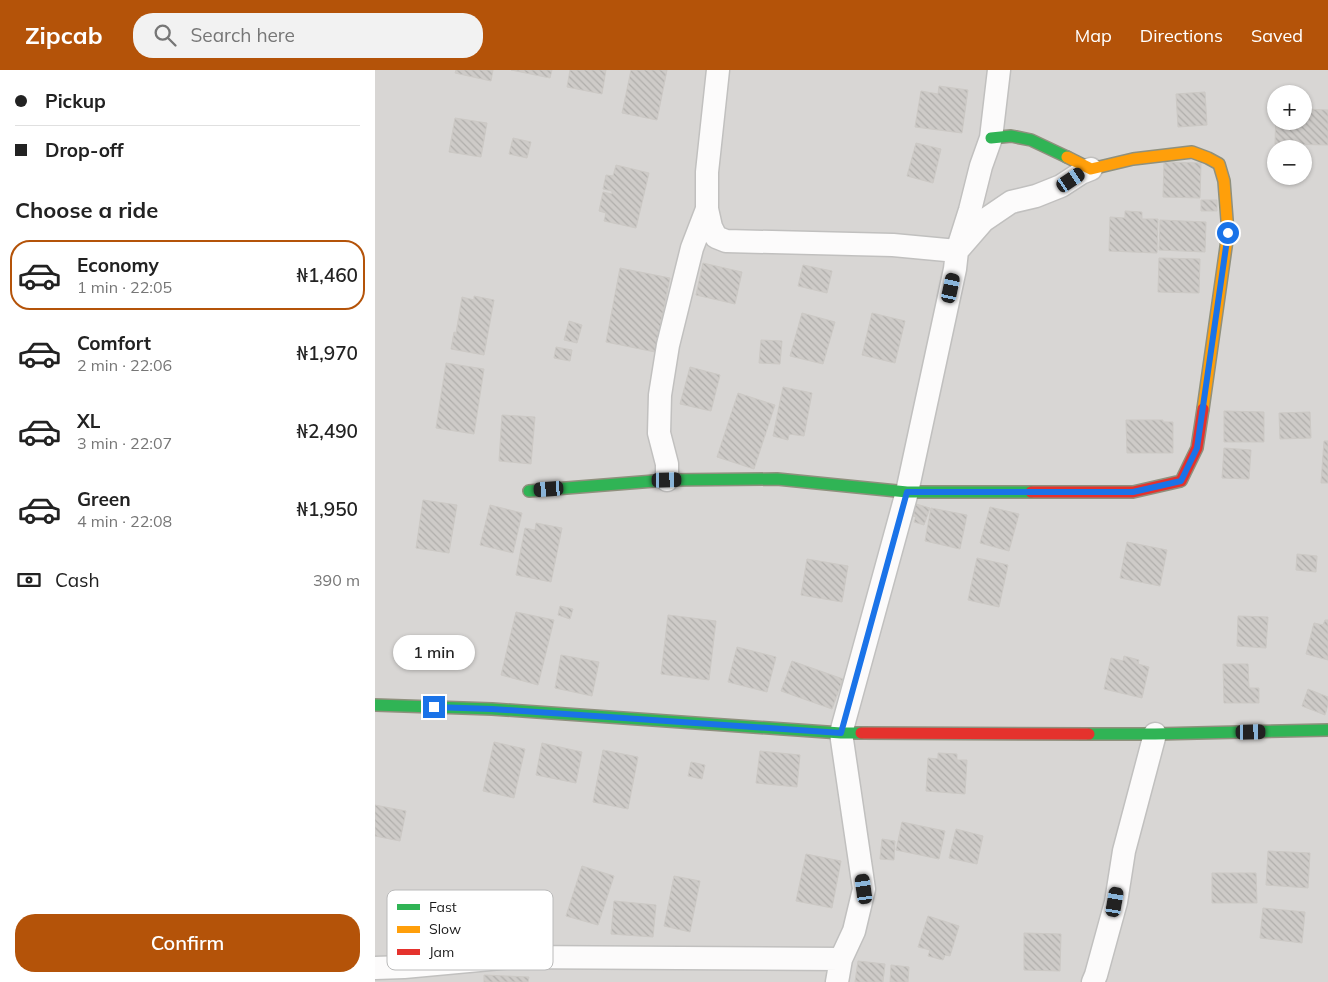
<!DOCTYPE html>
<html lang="en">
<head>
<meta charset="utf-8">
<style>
	body { margin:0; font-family:Mulish,sans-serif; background:#f2f2f2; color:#222; height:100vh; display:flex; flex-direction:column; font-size:19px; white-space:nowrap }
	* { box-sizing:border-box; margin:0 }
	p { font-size:16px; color:#767676 }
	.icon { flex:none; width:28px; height:28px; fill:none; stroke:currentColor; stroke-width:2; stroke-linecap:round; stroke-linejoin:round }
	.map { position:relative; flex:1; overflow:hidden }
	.panel { display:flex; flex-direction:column; background:#fff; width:375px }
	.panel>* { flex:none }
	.top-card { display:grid; align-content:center; height:110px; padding:0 15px; background:#fff }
	.buttons { position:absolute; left:892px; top:15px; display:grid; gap:10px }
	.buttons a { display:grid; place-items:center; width:45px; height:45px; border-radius:50%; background:#fff; box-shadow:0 1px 4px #0004; font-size:25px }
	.end { position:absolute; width:22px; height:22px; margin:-11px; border:6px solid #1a73e8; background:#fff; box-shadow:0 0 0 2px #fff }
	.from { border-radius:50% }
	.bubble { position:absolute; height:35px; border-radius:18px; background:#fff; box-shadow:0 1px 4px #0004; font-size:16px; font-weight:600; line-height:35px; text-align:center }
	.car { position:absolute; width:15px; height:30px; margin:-15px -8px; border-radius:6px; box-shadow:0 0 4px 1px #0007; background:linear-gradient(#222 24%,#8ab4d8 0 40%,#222 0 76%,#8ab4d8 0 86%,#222 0) }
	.top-card b { display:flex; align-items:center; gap:18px; height:48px; font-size:19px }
	.top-card b+b { border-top:1px solid #e0e0e0 }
	.top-card i { width:12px; height:12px; background:#222 }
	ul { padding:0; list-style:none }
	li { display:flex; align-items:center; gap:15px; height:70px; margin:0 10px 8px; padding:0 5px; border:2px solid transparent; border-radius:20px }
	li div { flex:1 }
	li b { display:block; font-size:19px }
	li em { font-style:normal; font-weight:600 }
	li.current { border-color:#b45309 }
	li>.icon { width:45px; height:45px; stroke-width:1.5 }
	h2 { padding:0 15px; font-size:22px; line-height:60px }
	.pay { display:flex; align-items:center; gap:12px; height:55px; padding:0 15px; font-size:19px }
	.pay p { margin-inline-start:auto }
	.cta { display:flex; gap:10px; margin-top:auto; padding:10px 15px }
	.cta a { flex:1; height:58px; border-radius:20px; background:#b45309; color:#fff; font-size:20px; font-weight:600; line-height:58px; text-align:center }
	header { display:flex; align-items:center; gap:30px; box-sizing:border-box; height:70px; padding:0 25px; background:#b45309; color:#fff }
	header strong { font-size:24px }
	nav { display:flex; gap:28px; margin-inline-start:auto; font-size:18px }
	.search { width:350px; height:45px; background:#f2f2f2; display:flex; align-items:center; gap:12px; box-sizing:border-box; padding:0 18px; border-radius:20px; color:#767676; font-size:19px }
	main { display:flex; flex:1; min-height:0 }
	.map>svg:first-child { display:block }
</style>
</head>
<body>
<header>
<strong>Zipcab</strong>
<div class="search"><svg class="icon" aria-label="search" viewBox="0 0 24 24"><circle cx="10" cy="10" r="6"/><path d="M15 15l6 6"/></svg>Search here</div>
<nav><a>Map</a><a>Directions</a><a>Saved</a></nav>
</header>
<main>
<section class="panel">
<div class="top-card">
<b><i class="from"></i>Pickup</b>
<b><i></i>Drop-off</b>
</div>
<h2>Choose a ride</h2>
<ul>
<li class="current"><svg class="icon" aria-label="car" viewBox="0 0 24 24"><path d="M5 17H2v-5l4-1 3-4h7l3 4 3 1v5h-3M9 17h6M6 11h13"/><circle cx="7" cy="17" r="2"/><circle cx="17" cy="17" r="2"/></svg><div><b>Economy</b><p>1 min · 22:05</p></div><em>₦1,460</em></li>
<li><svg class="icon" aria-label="car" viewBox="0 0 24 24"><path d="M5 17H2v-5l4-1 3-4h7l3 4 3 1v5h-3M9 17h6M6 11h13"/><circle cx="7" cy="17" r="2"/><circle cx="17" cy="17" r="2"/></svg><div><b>Comfort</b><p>2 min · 22:06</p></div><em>₦1,970</em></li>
<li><svg class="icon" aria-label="car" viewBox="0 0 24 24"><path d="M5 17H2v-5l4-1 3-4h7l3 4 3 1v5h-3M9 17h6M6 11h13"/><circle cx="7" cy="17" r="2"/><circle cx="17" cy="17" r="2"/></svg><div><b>XL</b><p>3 min · 22:07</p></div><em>₦2,490</em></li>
<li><svg class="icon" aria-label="car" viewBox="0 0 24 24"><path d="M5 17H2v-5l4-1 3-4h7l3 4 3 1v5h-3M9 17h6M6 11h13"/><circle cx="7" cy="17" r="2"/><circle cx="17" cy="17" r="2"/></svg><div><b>Green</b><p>4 min · 22:08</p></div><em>₦1,950</em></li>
</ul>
<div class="pay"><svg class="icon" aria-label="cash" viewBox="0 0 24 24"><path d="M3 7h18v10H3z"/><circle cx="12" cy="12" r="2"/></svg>Cash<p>390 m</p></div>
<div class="cta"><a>Confirm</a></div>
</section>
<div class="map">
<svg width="953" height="912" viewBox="0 0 953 912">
	<defs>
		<pattern id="building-back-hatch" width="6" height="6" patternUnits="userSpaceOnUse" patternTransform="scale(1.25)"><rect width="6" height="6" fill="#cecbc8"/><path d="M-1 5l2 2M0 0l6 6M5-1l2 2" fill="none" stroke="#b0aeab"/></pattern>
	</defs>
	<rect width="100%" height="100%" fill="#e9e7e3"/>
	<path fill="#d8d6d4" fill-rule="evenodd" d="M0 0H953V912H0ZM901 24H929V51H901ZM901 79H929V106H901Z"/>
	<path fill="url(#building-back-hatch)" stroke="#ccc9c5" d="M81 0H118L116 11 80 3Z
		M136 0H177L175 8Z
		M195 0H231L227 24 192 17Z
		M256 0H292L282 50 247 43Z
		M564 16 593 20 587 63 540 57 546 21 563 24Z
		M830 22 832 55 803 57 801 24Z
		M901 39V51H929V39L953 40V75L900 74Z
		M80 48 112 53 106 87 74 82Z
		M138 68 156 72 152 88 134 84Z
		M541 73 566 79 558 113 532 106Z
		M789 92 826 93 825 128 788 127Z
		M241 95 274 103 261 158 229 151 231 143 224 141 228 122 237 124V121L228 119 231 105 238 106Z
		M826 130H842V141H826Z
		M750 141 767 142V149H783L782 183 734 181 735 147 750 148Z
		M785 150 831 152 830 182 784 180Z
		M784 188 825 189 824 223 783 222Z
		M328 193 367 202 360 234 321 225Z
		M428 195 457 201 452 223 423 216Z
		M245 198 295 208 280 282 231 272Z
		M99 226 119 230 109 285 76 279 79 262 81 263 87 227 99 230Z
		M427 243 460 252 448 294 415 286Z
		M497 243 530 251 520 293 487 285Z
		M194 251 207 255 202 273 189 270Z
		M386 270 407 271 405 294 384 293Z
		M181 277 197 280 195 291 179 288Z
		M71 293 109 299 99 364 61 358Z
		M315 297 345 305 336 341 305 334Z
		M408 317 437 323 429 366 414 364 413 370 398 366Z
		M363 323 400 335 379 399 342 387Z
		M849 341 889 342V372H849Z
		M935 342 936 368 905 369 904 343Z
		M127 345 160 347 156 394 124 391Z
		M751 350H788V352H798V383H752Z
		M949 371H953V413H946Z
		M849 378 876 380 874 409 847 408Z
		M48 430 82 435 74 483 41 478Z
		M541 434 555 438 549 455 539 452 541 447 538 446Z
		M115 435 147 443 138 483 105 475Z
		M615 437 644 444 634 481 605 473Z
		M556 438 592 445 585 479 550 471Z
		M161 453 187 458 176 512 141 505 150 458 160 460Z
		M752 472 792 480 785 516 745 508Z
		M922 484 942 486 941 502 921 500Z
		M602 488 633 495 624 537 593 530Z
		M432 489 473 496 467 532 426 525Z
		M185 536 198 539 195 549 183 545Z
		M141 542 179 550 163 615 126 605Z
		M293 545 341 551 334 610 286 604Z
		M863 546 893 547 891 578 862 576Z
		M950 550H953V590L931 584 939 553 948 555Z
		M362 577 401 587 392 622 353 612Z
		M186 585 224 592 217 626 180 618Z
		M749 586 764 590 763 594 774 597 767 628 729 619 736 588 748 591Z
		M417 591 468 609 457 639 406 621Z
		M848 594H873L874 618H884V633H849Z
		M933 619 953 627V635L950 645 927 636Z
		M119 672 150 679 139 728 108 721Z
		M167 673 207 682 201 713 161 705Z
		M228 680 263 687 253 739 218 732Z
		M385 681 425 685 422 717 381 713Z
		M563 683 582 684V690H592L590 724 551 721 553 688 563 689Z
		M316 692 330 695 327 709 313 706Z
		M0 735 31 741 25 771 0 766Z
		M527 752 570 761 564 789 521 780Z
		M581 759 608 766 602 794 574 788Z
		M507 769 520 771 519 790 505 789Z
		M893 781 935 783 933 818 891 815Z
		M431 784 466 791 457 838 421 831Z
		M207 796 239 806 223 855 191 846Z
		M837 803H881L882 833H837Z
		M299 806 325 811 315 862 289 856Z
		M239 831 281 835 278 867 236 864Z
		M888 838 930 842 927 873 885 868Z
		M553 846 584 856 575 886 570 885 568 890 553 886 555 880 543 877Z
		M649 863 686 864 685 901 649 900Z
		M483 891 510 894 508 912H480Z
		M516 895 534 897 533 912H515Z
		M109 905 154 907 153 912H109Z"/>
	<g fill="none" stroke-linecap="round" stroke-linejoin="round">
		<defs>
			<path id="street" d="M343 0 332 102V139L336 157 341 167 351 171 518 175 582 181 608 151 636 132 661 126 686 116 706 103 716 99
				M292 410V394L284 363 285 325 293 275 317 178 332 139
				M0 898 29 897 137 887 466 889
				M462 912 466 889 479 861 489 819 466 663 532 422 580 199 582 181 595 140 606 96 616 68 624 0
				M718 912 721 905 741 832 749 781 780 664"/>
			<path id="fast" d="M616 68 636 66 656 70 692 87
				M154 421 292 410 402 409 532 422H656
				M0 635 117 639 466 663H486
				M714 664H780L953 660"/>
			<path id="slow" d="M692 87 716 99 758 89 817 82 833 88 844 94 849 111 853 163 828 339"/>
			<path id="jam" d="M656 422H758L806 411 822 378 828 339
				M486 663 714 664"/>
		</defs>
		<use href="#street" stroke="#c1c0bf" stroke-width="25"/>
		<use href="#fast" stroke="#8f907d" stroke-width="14"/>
		<use href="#slow" stroke="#8f907d" stroke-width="14"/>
		<use href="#jam" stroke="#8f907d" stroke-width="14"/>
		<use href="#street" stroke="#fcfbfb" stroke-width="22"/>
		<use href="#fast" stroke="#30b455" stroke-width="11"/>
		<use href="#slow" stroke="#ff9f0a" stroke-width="11"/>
		<use href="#jam" stroke="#e5322d" stroke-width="11"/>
	</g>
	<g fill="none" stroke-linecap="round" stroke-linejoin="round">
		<path stroke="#1a73e8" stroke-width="6" d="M59 637 117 639 466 663 532 422H758L806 411 822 378 853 163"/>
	</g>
	<rect x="12" y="820" width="166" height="80" rx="8" fill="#fff" stroke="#bababa" stroke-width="1"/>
	<rect x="22" y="834" width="23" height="6" fill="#30b455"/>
	<rect x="22" y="856" width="23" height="7" fill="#ff9f0a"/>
	<rect x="22" y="879" width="23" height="6" fill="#e5322d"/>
	<g font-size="14" fill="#1a1a1a">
		<text x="54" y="842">Fast</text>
		<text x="54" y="864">Slow</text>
		<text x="54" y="887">Jam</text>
	</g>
</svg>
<div class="buttons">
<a>+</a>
<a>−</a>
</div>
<i class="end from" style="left:853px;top:163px"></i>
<i class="end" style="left:59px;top:637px"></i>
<div class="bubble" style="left:18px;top:565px;width:82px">1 min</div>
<i class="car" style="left:696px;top:110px;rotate:56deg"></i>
<i class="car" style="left:576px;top:218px;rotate:12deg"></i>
<i class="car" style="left:292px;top:410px;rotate:89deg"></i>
<i class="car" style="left:174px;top:419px;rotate:266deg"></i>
<i class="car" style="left:876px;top:662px;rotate:89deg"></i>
<i class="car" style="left:489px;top:819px;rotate:352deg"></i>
<i class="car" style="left:740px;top:832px;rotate:10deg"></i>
</div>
</main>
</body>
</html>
